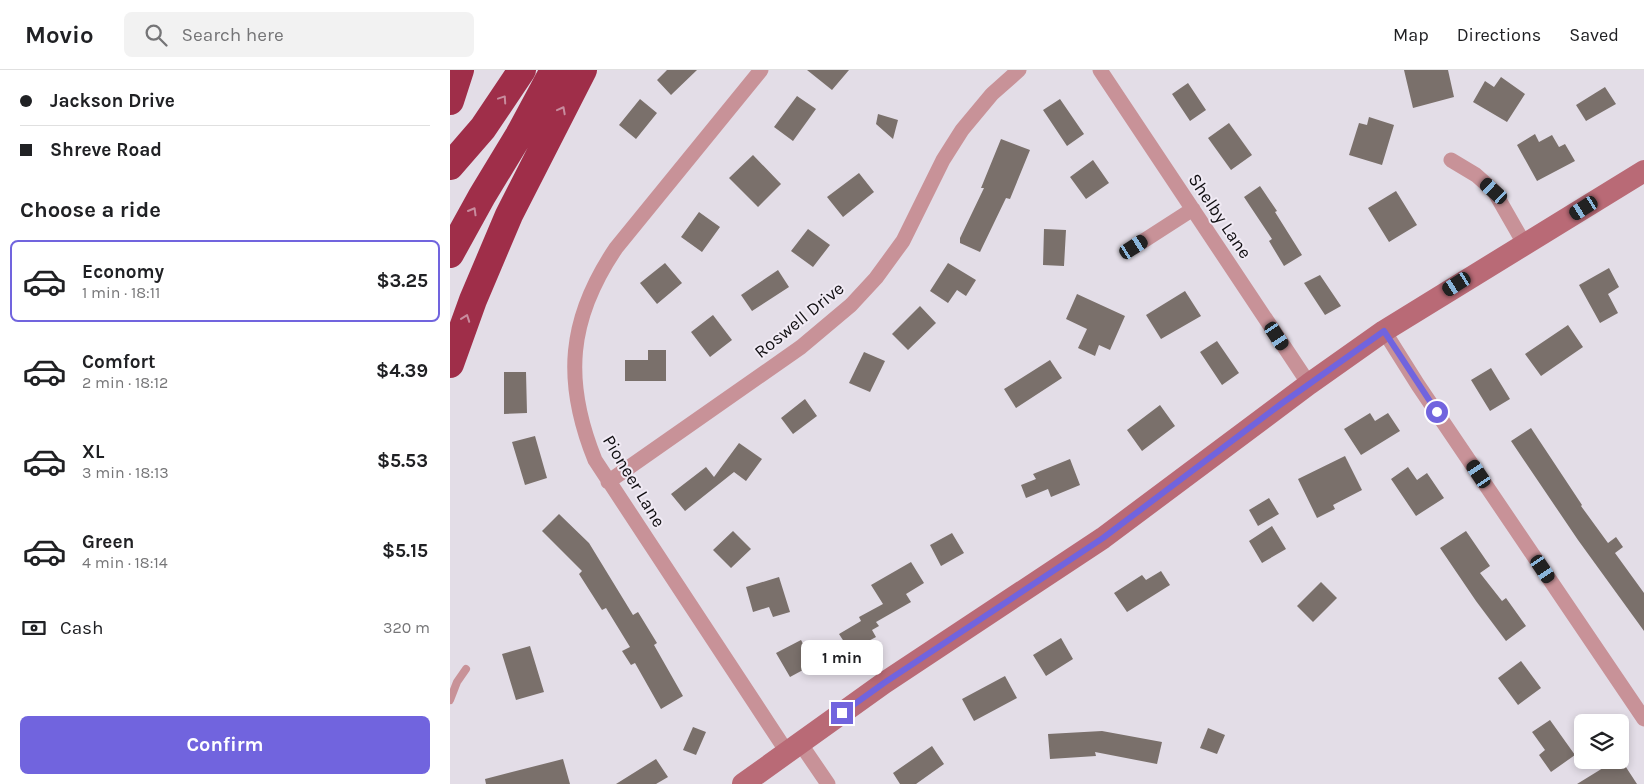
<!DOCTYPE html>
<html lang="en">
<head>
<meta charset="utf-8">
<style>
	body { margin:0; font-family:Karla,sans-serif; background:#f2f2f2; color:#202124; height:100vh; display:flex; flex-direction:column; font-size:19px; white-space:nowrap }
	* { box-sizing:border-box; margin:0 }
	p { font-size:16px; color:#757577 }
	.icon { flex:none; width:28px; height:28px; fill:none; stroke:currentColor; stroke-width:2; stroke-linecap:round; stroke-linejoin:round }
	.map { position:relative; flex:1; overflow:hidden }
	.drawer { display:flex; flex-direction:column; background:#fff; width:450px }
	.drawer>* { flex:none }
	.top-card { display:grid; align-content:center; height:110px; padding:0 20px; background:#fff }
	.controls { position:absolute; left:1124px; top:644px; display:grid; gap:10px }
	.controls a { display:grid; place-items:center; width:55px; height:55px; border-radius:8px; background:#fff; box-shadow:0 2px 8px #0003; font-size:25px }
	.end { position:absolute; width:22px; height:22px; margin:-11px; border:6px solid #7164de; background:#fff; box-shadow:0 0 0 2px #fff }
	.from { border-radius:50% }
	.bubble { position:absolute; height:35px; border-radius:8px; background:#fff; box-shadow:0 2px 8px #0003; font-size:16px; font-weight:700; line-height:35px; text-align:center }
	.car { position:absolute; width:15px; height:30px; margin:-15px -8px; border-radius:6px; box-shadow:0 0 4px 1px #0007; background:linear-gradient(#222 24%,#8ab4d8 0 40%,#222 0 76%,#8ab4d8 0 86%,#222 0) }
	.top-card b { display:flex; align-items:center; gap:18px; height:48px; font-size:19px }
	.top-card b+b { border-top:1px solid #e0e0e0 }
	.top-card i { width:12px; height:12px; background:#202124 }
	ul { padding:0; list-style:none }
	li { display:flex; align-items:center; gap:15px; height:82px; margin:0 10px 8px; padding:0 10px; border:2px solid transparent; border-radius:8px }
	li div { flex:1 }
	li b { display:block; font-size:19px }
	li em { font-style:normal; font-weight:700 }
	li.on { border-color:#7164de }
	li>.icon { width:45px; height:45px; stroke-width:1.5 }
	h2 { padding:0 20px; font-size:22px; line-height:60px }
	.pay { display:flex; align-items:center; gap:12px; height:55px; padding:0 20px; font-size:19px }
	.pay p { margin-inline-start:auto }
	.action { display:flex; gap:10px; margin-top:auto; padding:10px 20px }
	.action a { flex:1; height:58px; border-radius:8px; background:#7164de; color:#fff; font-size:20px; font-weight:700; line-height:58px; text-align:center }
	header { display:flex; align-items:center; gap:30px; box-sizing:border-box; height:70px; padding:0 25px; background:#fff; border-bottom:1px solid #e0e0e0 }
	header strong { font-size:24px }
	nav { display:flex; gap:28px; margin-inline-start:auto; font-size:18px }
	.search { width:350px; height:45px; background:#f2f2f2; display:flex; align-items:center; gap:12px; box-sizing:border-box; padding:0 18px; border-radius:8px; color:#757577; font-size:19px }
	main { display:flex; flex:1; min-height:0 }
	.map>svg:first-child { display:block }
</style>
</head>
<body>
<header>
<strong>Movio</strong>
<div class="search"><svg class="icon" aria-label="search" viewBox="0 0 24 24"><circle cx="10" cy="10" r="6"/><path d="M15 15l6 6"/></svg>Search here</div>
<nav><a>Map</a><a>Directions</a><a>Saved</a></nav>
</header>
<main>
<section class="drawer">
<div class="top-card">
<b><i class="from"></i>Jackson Drive</b>
<b><i></i>Shreve Road</b>
</div>
<h2>Choose a ride</h2>
<ul>
<li class="on"><svg class="icon" aria-label="car" viewBox="0 0 24 24"><path d="M5 17H2v-5l4-1 3-4h7l3 4 3 1v5h-3M9 17h6M6 11h13"/><circle cx="7" cy="17" r="2"/><circle cx="17" cy="17" r="2"/></svg><div><b>Economy</b><p>1 min · 18:11</p></div><em>$3.25</em></li>
<li><svg class="icon" aria-label="car" viewBox="0 0 24 24"><path d="M5 17H2v-5l4-1 3-4h7l3 4 3 1v5h-3M9 17h6M6 11h13"/><circle cx="7" cy="17" r="2"/><circle cx="17" cy="17" r="2"/></svg><div><b>Comfort</b><p>2 min · 18:12</p></div><em>$4.39</em></li>
<li><svg class="icon" aria-label="car" viewBox="0 0 24 24"><path d="M5 17H2v-5l4-1 3-4h7l3 4 3 1v5h-3M9 17h6M6 11h13"/><circle cx="7" cy="17" r="2"/><circle cx="17" cy="17" r="2"/></svg><div><b>XL</b><p>3 min · 18:13</p></div><em>$5.53</em></li>
<li><svg class="icon" aria-label="car" viewBox="0 0 24 24"><path d="M5 17H2v-5l4-1 3-4h7l3 4 3 1v5h-3M9 17h6M6 11h13"/><circle cx="7" cy="17" r="2"/><circle cx="17" cy="17" r="2"/></svg><div><b>Green</b><p>4 min · 18:14</p></div><em>$5.15</em></li>
</ul>
<div class="pay"><svg class="icon" aria-label="cash" viewBox="0 0 24 24"><path d="M3 7h18v10H3z"/><circle cx="12" cy="12" r="2"/></svg>Cash<p>320 m</p></div>
<div class="action"><a>Confirm</a></div>
</section>
<div class="map">
<svg width="1194" height="714" viewBox="0 0 1194 714">
	<rect width="100%" height="100%" fill="#e3dde7"/>
	<path fill="#7a706b" d="M217 0H247L221 25 207 10Z
		M357 0H399L382 20Z
		M954 0H998L1004 27 963 38Z
		M1051 7 1075 24 1057 52 1023 32 1035 11 1044 17Z
		M738 13 756 40 740 51 722 24Z
		M1155 17 1166 34 1136 51 1126 35Z
		M347 26 366 39 343 71 324 57Z
		M190 29 207 43 186 69 169 55Z
		M610 29 634 64 617 76 593 40Z
		M428 44 448 50 443 69 426 54Z
		M919 47 944 55 932 95 899 85 909 53 917 55Z
		M779 53 802 85 781 100 758 68Z
		M1085 64 1089 72 1102 65 1109 77 1115 74 1125 91 1087 111 1067 75Z
		M551 69 580 80 560 129 556 128 530 182 510 173V168L534 118H531Z
		M303 85 331 114 308 137 279 108Z
		M643 90 659 113 636 129 620 107Z
		M409 103 424 122 393 147 377 127Z
		M810 116 827 141 825 142 852 185 834 196 819 171 822 169 794 127Z
		M946 121 967 155 939 172 918 138Z
		M249 142 270 157 252 182 231 167Z
		M358 159 380 175 363 197 341 181Z
		M594 159 616 160 614 196 593 195Z
		M215 193 232 213 207 234 190 213Z
		M498 193 526 210 516 226 507 220 498 233 480 221Z
		M1159 198 1169 217 1158 224 1168 243 1150 253 1129 215Z
		M328 200 339 217 302 241 291 225Z
		M870 205 891 236 875 245 854 213Z
		M735 221 751 246 711 269 696 245Z
		M627 224 675 246 660 280 649 275 645 286 628 278 637 259 616 249Z
		M470 236 486 253 458 280 442 264Z
		M263 245 282 270 260 287 241 262Z
		M1118 255 1133 277 1091 306 1075 284Z
		M767 271 789 303 772 315 750 282Z
		M198 280H216V311H175V290H198Z
		M414 282 435 291 420 322 399 313Z
		M600 290 612 308 566 338 554 319Z
		M1041 298 1060 329 1040 341 1021 310Z
		M54 302H76L77 343 54 344Z
		M355 329 367 346 343 364 331 348Z
		M710 335 725 356 692 381 677 360Z
		M920 343 925 351 938 343 950 361 911 385 894 359Z
		M1081 358 1132 435 1131 436 1158 473 1166 467 1173 477 1165 483 1194 523V561L1128 470 1061 371Z
		M85 366 97 408 75 415 62 372Z
		M289 373 312 389 296 411 284 402 235 441 221 424 256 397 264 407Z
		M895 386 912 420 883 435 885 439 867 448 848 409Z
		M620 389 630 415 601 427 598 419 576 428 571 415 586 409 583 404Z
		M958 397 967 410 977 403 994 428 966 446 941 409Z
		M819 428 829 444 808 456 799 440Z
		M109 444 139 473 183 545 188 542 207 573 204 575 233 626 211 639 185 593 181 595 172 581 180 577 156 538 152 540 129 504 132 501 92 461Z
		M822 456 836 479 812 493 799 471Z
		M283 461 301 479 281 498 263 480Z
		M1016 461 1040 496 1030 503 1052 531 1056 528 1076 556 1056 571 1026 531 990 478Z
		M502 463 514 483 491 496 480 475Z
		M461 492 474 513 456 524 461 532 426 552 429 556 422 560 426 567 400 581 389 564 411 551 409 547 433 534 421 515Z
		M711 501 720 515 677 542 664 523 692 505 696 510Z
		M329 507 340 542 323 547 319 537 303 542 296 517Z
		M871 512 887 528 863 552 847 536Z
		M611 568 623 589 596 606 583 585Z
		M351 570 364 594 340 607 326 583Z
		M80 576 94 622 66 630 52 584Z
		M1071 591 1091 618 1068 635 1048 608Z
		M555 606 567 628 524 651 512 629Z
		M1100 650 1125 685 1101 702 1089 685 1095 680 1082 662Z
		M243 657 256 662 246 685 233 680Z
		M758 658 775 665 767 684 750 678Z
		M652 661 712 672 707 694 645 682 646 686 600 689 598 664Z
		M482 676 494 694 466 714H450L443 703Z
		M1170 688 1187 714H1127L1166 690H1170Z
		M113 689 120 714H36L35 709Z
		M206 689 218 707 206 714H166Z"/>
	<g fill="none" stroke-linecap="round" stroke-linejoin="round">
		<path stroke="#c89298" stroke-width="8" d="M0 630 7 612 16 599"/>
		<path stroke="#c89298" stroke-width="15" d="M311 0 166 178C118 249 113 311 145 390L337 682
			M650 0 859 314
			M1001 90 1026 105 1044 121 1075 175
			M684 177 743 139
			M934 261 968 315 1194 649
			M158 412 351 277 401 235 426 208 453 171 493 90 512 60 542 24 569 0
			M350 673 378 714"/>
		<path stroke="#b96a76" stroke-width="22" d="M293 714 434 613 653 468 859 314 934 261 1194 101"/>
		<path stroke="#9f2e49" stroke-width="28" d="M0 31 10 0
			M0 96 33 58 72 0
			M0 184 32 126 69 65 104 0
			M0 294 23 230 59 145 133 0"/>
	</g>
	<defs><path id="oneway-chevron" d="M-2-3.5L2.5 0L-2 3.5" fill="none" stroke-width="1.6" stroke-linecap="round" stroke-linejoin="round" transform="scale(1.25)"/></defs>
	<g stroke="#c88c9e">
		<use href="#oneway-chevron" transform="translate(53 29) rotate(-56)"/>
		<use href="#oneway-chevron" transform="translate(112 40) rotate(-62)"/>
		<use href="#oneway-chevron" transform="translate(23 141) rotate(-60)"/>
		<use href="#oneway-chevron" transform="translate(16 248) rotate(-70)"/>
	</g>
	<g fill="none" stroke-linecap="round" stroke-linejoin="round">
		<path stroke="#7164de" stroke-width="6" d="M392 643 434 613 653 468 831 334 934 261 987 342"/>
	</g>
	<g text-anchor="middle" stroke-width="4" stroke-linejoin="round" paint-order="stroke">
		<g font-size="18" fill="#100e11" stroke="#f0eaf4">
			<text transform="translate(770 146) rotate(56)" y="6">Shelby Lane</text>
			<text transform="translate(349 250) rotate(-39)" y="6">Roswell Drive</text>
			<text transform="translate(184 411) rotate(59)" y="6">Pioneer Lane</text>
		</g>
	</g>
</svg>
<div class="controls">
<a><svg class="icon" aria-label="layers" viewBox="0 0 24 24"><path d="M12 4l9 5-9 5-9-5zM3 14l9 5 9-5"/></svg></a>
</div>
<i class="end from" style="left:987px;top:342px"></i>
<i class="end" style="left:392px;top:643px"></i>
<div class="bubble" style="left:351px;top:570px;width:82px">1 min</div>
<i class="car" style="left:1044px;top:121px;rotate:312deg"></i>
<i class="car" style="left:1134px;top:138px;rotate:238deg"></i>
<i class="car" style="left:684px;top:177px;rotate:57deg"></i>
<i class="car" style="left:1007px;top:214px;rotate:238deg"></i>
<i class="car" style="left:827px;top:266px;rotate:147deg"></i>
<i class="car" style="left:1029px;top:404px;rotate:326deg"></i>
<i class="car" style="left:1093px;top:499px;rotate:146deg"></i>
</div>
</main>
</body>
</html>
